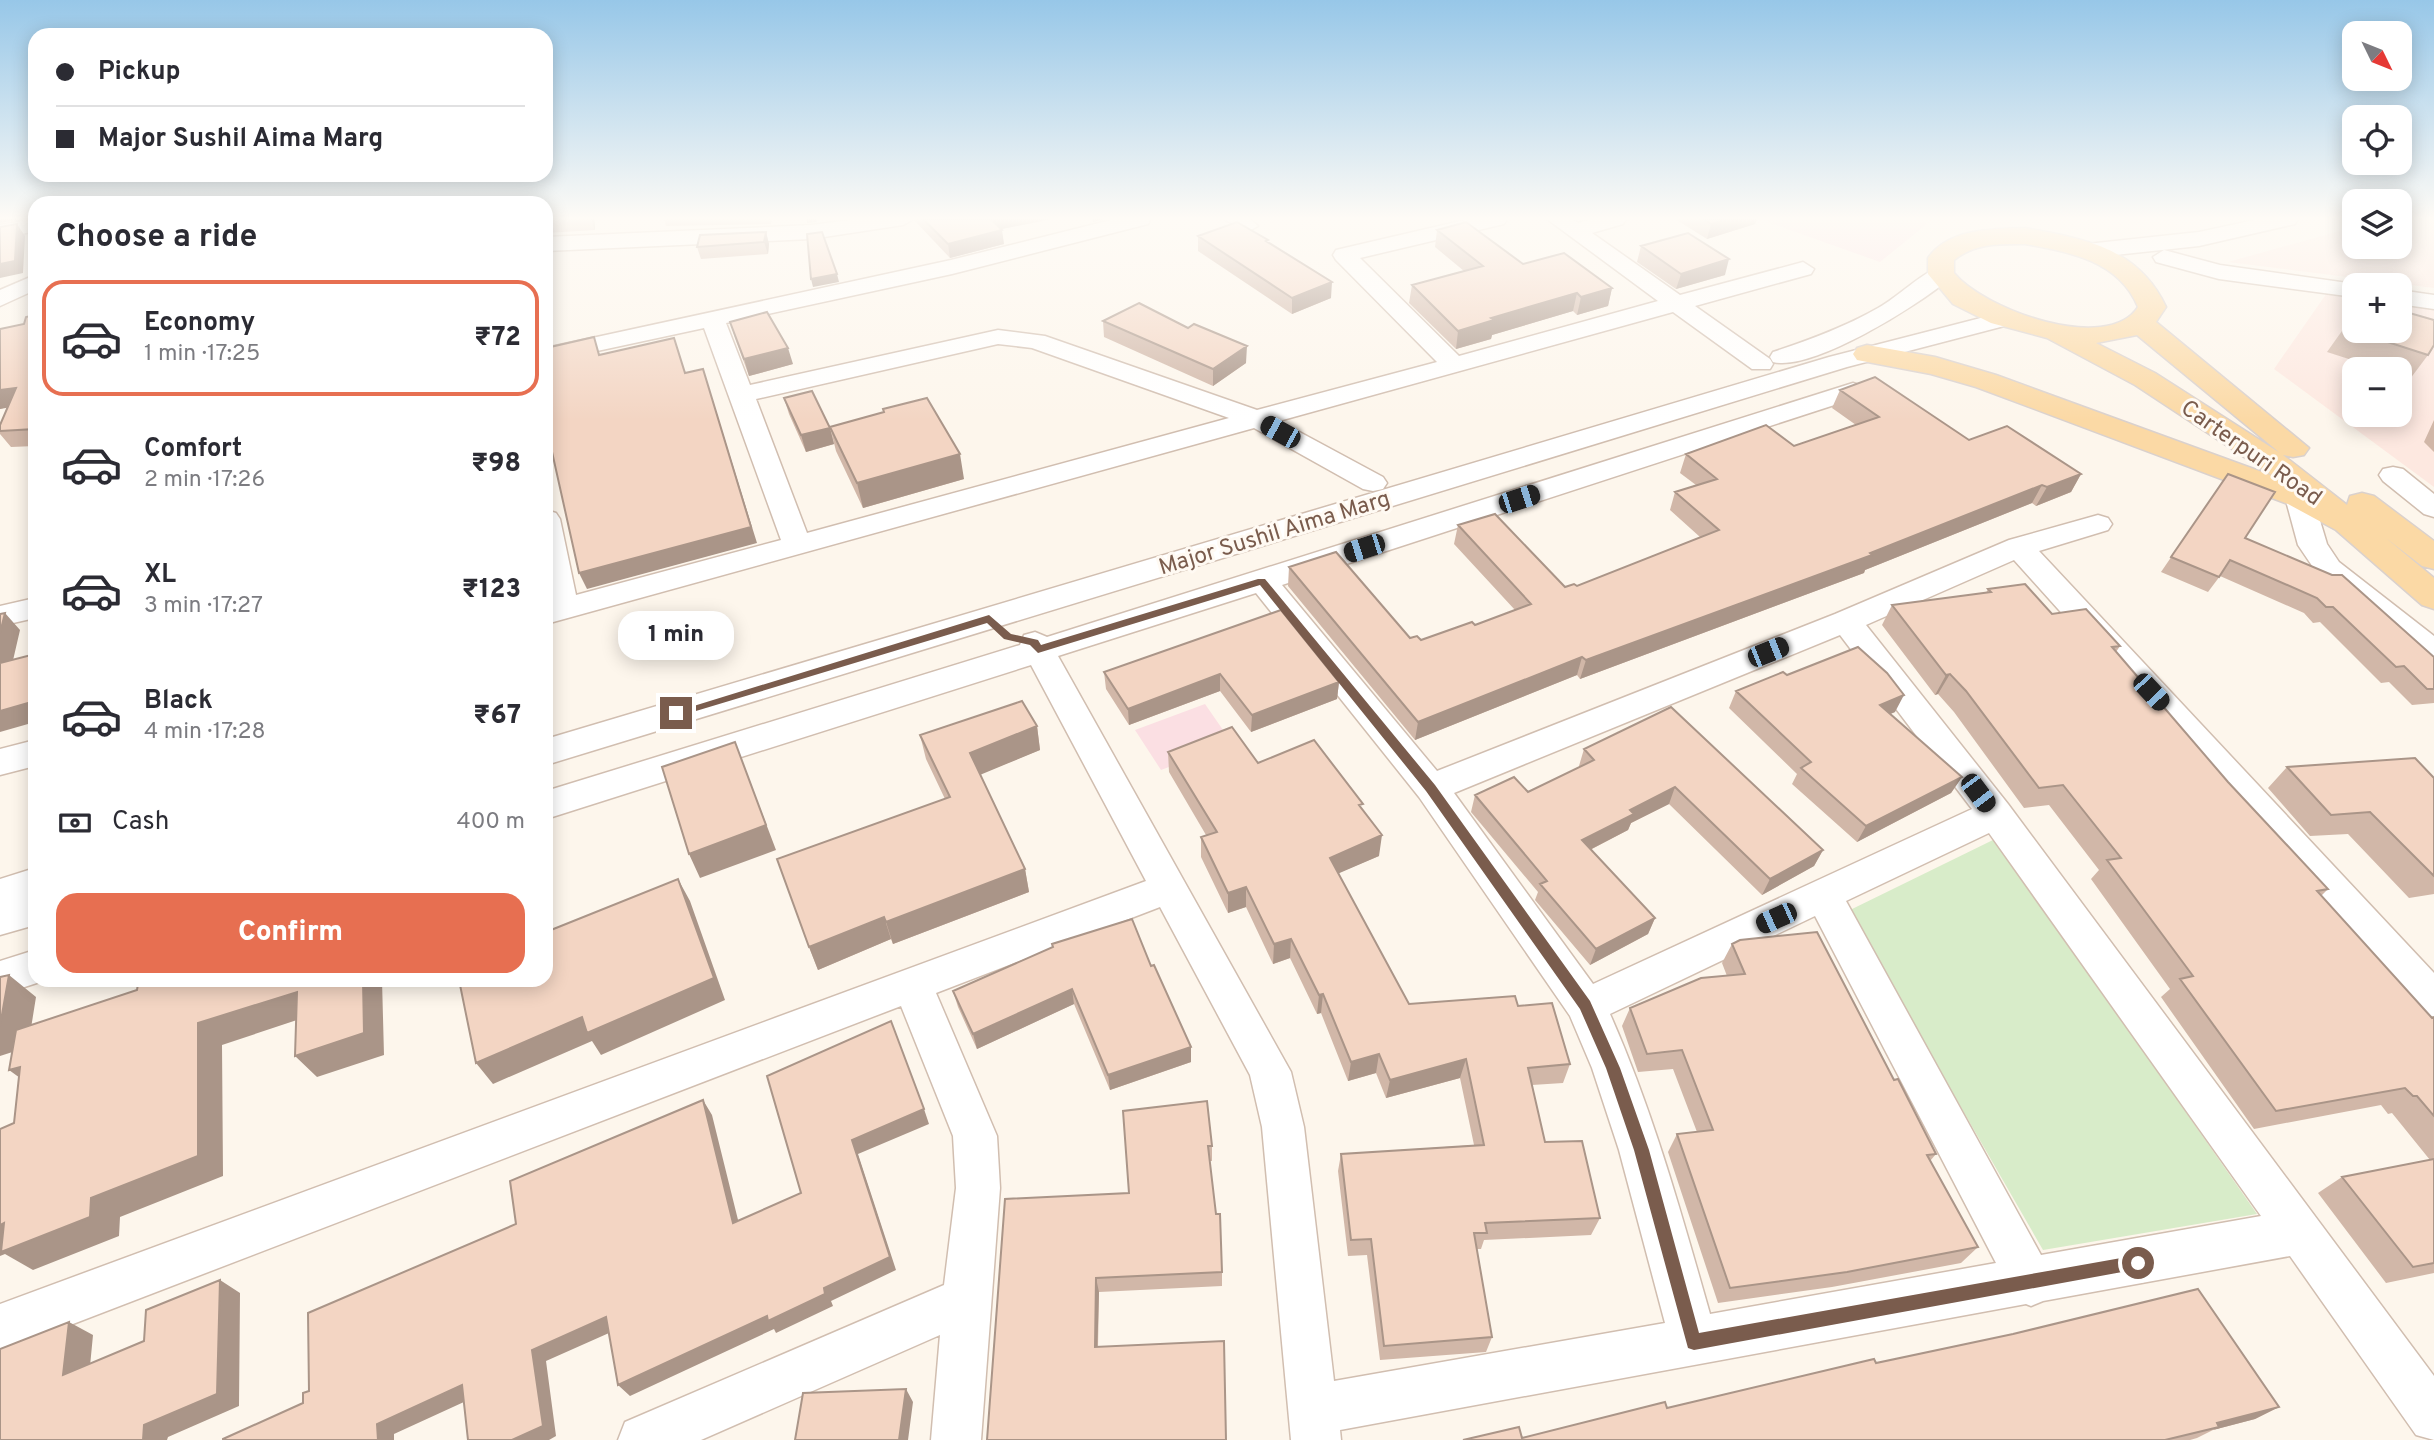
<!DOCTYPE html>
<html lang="en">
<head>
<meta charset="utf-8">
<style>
	body { margin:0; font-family:Overpass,sans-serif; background:#f7f7f7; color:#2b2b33; height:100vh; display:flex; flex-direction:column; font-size:26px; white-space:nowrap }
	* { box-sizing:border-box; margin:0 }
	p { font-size:23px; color:#7c7c81 }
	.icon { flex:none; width:38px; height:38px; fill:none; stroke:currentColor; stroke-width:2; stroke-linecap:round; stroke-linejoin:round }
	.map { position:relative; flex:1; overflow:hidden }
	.sheet { position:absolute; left:28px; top:196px; width:525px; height:791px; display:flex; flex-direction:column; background:#fff; border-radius:21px; box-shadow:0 4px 18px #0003 }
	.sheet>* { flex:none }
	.hud { position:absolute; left:28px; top:28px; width:525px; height:154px; border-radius:21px; box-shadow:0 4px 18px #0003; display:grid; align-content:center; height:154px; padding:0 28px; background:#fff }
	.needle { width:46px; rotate:133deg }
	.controls { position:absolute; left:2342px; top:21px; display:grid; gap:14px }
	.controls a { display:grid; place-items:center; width:70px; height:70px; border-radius:14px; background:#fff; box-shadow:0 4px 18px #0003; font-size:35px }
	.end { position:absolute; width:32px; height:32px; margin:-16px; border:9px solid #7a5c4d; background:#fff; box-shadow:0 0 0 4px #fff }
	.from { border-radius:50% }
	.bubble { position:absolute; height:49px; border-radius:21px; background:#fff; box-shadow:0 4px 18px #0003; font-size:23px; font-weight:800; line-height:49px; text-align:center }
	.car { position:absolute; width:21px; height:42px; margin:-21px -10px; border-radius:9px; box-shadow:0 0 5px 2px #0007; background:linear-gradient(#222 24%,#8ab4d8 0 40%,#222 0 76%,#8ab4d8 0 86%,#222 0) }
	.hud b { display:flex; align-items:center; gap:24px; height:66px; font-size:26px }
	.hud b+b { border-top:2px solid #e1e1e2 }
	.hud i { width:18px; height:18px; background:#2b2b33 }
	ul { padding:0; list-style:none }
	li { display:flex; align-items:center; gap:21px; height:116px; margin:0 14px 10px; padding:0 14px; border:4px solid transparent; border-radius:21px }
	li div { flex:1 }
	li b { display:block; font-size:26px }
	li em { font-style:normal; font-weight:800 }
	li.selected { border-color:#e76f51 }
	li>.icon { width:63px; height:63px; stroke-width:1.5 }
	h2 { padding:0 28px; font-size:32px; line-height:84px }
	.pay { display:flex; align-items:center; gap:18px; height:77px; padding:0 28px; font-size:26px }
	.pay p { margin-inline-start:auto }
	.button { display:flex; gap:14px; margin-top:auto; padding:14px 28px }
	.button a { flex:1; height:80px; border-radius:21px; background:#e76f51; color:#fff; font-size:28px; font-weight:800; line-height:80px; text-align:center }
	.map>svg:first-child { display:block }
</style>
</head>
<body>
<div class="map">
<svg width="2434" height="1440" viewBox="0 0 2434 1440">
	<rect width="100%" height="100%" fill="#fdf6ec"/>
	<path fill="#fde8e0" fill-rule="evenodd" d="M2399 219H2434V288L2228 262 2354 227V247H2399Z
		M2331 287 2354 290V331H2399V297L2434 302V487L2274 369ZM2354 369H2399V415H2354Z"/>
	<path fill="#fbdfe3" d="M1759 219H1921L1927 224 1880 262Z
		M1205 704 1232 743 1161 770 1135 730Z"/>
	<path fill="#d8ecc9" d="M1995 839 2257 1214 2043 1250 1848 911Z"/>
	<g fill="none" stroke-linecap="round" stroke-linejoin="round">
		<defs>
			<path id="minor" d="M35 219V231L0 239V225Z
				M858 219H914L903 225 811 239 546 251V237L811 225Z
				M1115 219H1151L1148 224 952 274 726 323 750 385 998 330 1045 336 1257 410 1437 362 1336 260 1333 255 1336 250 1469 219H1507L1504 224 1360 258 1459 356 1658 301 1547 219H1572L1578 223 1592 219H1626L1623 224 1592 233 1680 295 1803 262 1814 269 1811 274 1695 306 1770 359 1773 364 1770 369H1752L1673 312 1279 421 1383 477 1387 483 1383 489 1373 491 1363 489 1254 428 546 624V510L556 513 560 519 576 595 781 540 704 328 546 362V348L951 260ZM998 344 1032 348 1229 418 807 533 756 399Z
				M1224 219H1250L1258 226 1247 232Z
				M2259 219H2298L2295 224 2199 246 2087 258 2076 251 2087 244 2199 232Z
				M2164 250 2220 265 2362 285H2354V297L2219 279 2156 262 2153 257Z
				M1941 267 1949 269 1952 274 1949 279C1919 305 1812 372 1773 362L1770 357 1773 352C1809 340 1845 327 1878 308 1897 298 1922 272 1941 267Z
				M35 275V290L0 306V290Z
				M2399 290 2434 295V309L2399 304Z
				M2004 312 2012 314 2016 319 2012 324 1847 367 546 765V739L1829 357Z
				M1853 383 1862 386 1866 391 1862 396 1282 585 1437 771 1835 614 2009 540 2098 515 2108 518 2112 524 2108 530 2039 551 2434 973V1017L2420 1012 2014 560 1866 625 2008 804 2434 1376V1440L2416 1435 2290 1256 2043 1301 2031 1306 2026 1304 1340 1430 1341 1440H1291L1262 1127 1250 1075 1160 907 936 993 997 1136 1000 1188 981 1440H931L940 1335 701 1440H618L625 1422 944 1285 956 1188 953 1136 901 1006 0 1352V1304L1146 881 1031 665 546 819V791L1020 645 1024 635 1035 632 1047 637ZM1256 593 1419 797 1570 1016 1592 1068 1619 1150 1665 1323 1334 1381 1304 1127 1291 1072 1058 656ZM1840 635 1972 809 1593 984 1454 793ZM1989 833 2261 1216 2041 1255 1846 901ZM1815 916 1996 1263 1710 1314C1681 1212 1653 1111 1610 1014Z
				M2393 467 2403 469 2434 494V517L2424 514 2383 481 2379 475 2383 469Z
				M2299 488 2309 491 2313 497 2327 544 2339 562 2434 636V663L2423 660 2319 576 2298 545 2285 497 2289 491Z
				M35 598V618L0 626V606Z
				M35 740V766L0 775V749Z
				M35 868V925L0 935V879Z
				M35 950V980H46L0 995V961Z"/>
			<path id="major" d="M2025 228C2084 239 2138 247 2166 307L2156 322 2309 448 2304 455 2293 457 2283 455 2347 505 2350 496 2362 493 2374 496 2434 541V569L2422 566 2386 538 2434 578V609L2422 605 2336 530 2288 504 1976 387 1931 374 1857 360 1853 354 1857 348 1867 345 1935 357 1996 375 2273 476 2135 385 2047 338 1991 323 1953 304 1928 274V258C1949 228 1993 229 2025 228ZM2025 244C2070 252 2119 261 2138 307 2107 355 1983 309 1954 273V260C1975 243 1999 244 2025 244ZM2137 335 2280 453 2155 373 2096 343Z"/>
		</defs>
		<use href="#minor" stroke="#d1beb0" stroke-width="3"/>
		<use href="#major" stroke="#dad1cd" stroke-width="3"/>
		<use href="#minor" fill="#fff" fill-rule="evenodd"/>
		<use href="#major" fill="#fbd9a5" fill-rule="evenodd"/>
	</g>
	<path fill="#d1b7a8" d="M546 219H595V230L546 233Z
		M664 219H772L771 224 666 226Z
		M914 219H1052L1001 229 1004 244 950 258 915 221Z
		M1675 219H1757L1755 224 1707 239Z
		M1437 230 1523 264 1612 288 1608 306 1577 315 1573 311 1492 335 1491 339 1456 349 1409 303 1412 285 1464 271 1435 247Z
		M766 232 769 244 768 254 701 259 697 247Z
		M1198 236 1268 243 1331 298 1292 314 1198 251Z
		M1641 246 1725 275 1676 289 1637 262Z
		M2354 314 2428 355 2410 379 2399 376V369H2380L2327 352Z
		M35 315V446L11 447 0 434V425L7 407 0 409V329L24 324Z
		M1103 321 1246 363 1213 386 1104 337Z
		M730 322 793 364 749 376 735 338Z
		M1840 390 1969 440 2081 474 2071 492 2036 506 2032 503 1865 570 1864 573 1580 679 1577 675 1415 740 1288 586 1289 567 1410 638 1421 640 1475 625 1515 610 1454 544 1458 525 1565 587 1577 586 1700 537 1670 510 1675 492 1696 485 1680 473 1686 454 1794 446 1856 425 1832 408Z
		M784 398 830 428 834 444 806 452 789 414Z
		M883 409 964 479 863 508 836 451 830 427 883 412Z
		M2434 420V452L2424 442Z
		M2228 474 2245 538 2434 657V703L2412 705 2389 682 2381 683 2320 622 2313 623 2304 613 2220 576 2208 592 2161 572Z
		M1988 589 2052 614 2120 646 2116 652 2228 782 2328 889 2321 896 2432 1018 2434 1017V1273L2386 1283 2318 1193 2342 1177 2430 1160 2392 1113 2388 1114 2381 1105 2254 1129 2161 997 2170 989 2091 879 2099 870 2049 805 2024 808 1954 712 1938 694 1935 695 1882 625 1892 605 1986 593Z
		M1281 610 1339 682 1337 699 1251 732 1220 691 1129 725 1106 689 1104 672Z
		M1787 675 1895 712 1890 714 1962 777 1951 793 1857 842 1792 784 1797 774 1729 708 1736 691Z
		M1671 707 1823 850 1814 866 1762 895 1669 804 1631 823 1628 830 1590 850 1655 918 1648 934 1590 965 1535 900 1538 892 1471 812 1475 795 1528 792 1579 767V766L1584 749Z
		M1037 726 1040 750 980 774 1025 869 1029 892 893 944 891 939 818 970 809 947 945 799 926 759 920 735Z
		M1168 752 1258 763 1362 809 1379 856 1338 873 1409 1004 1518 1006 1570 1064 1563 1083 1532 1085 1545 1142 1600 1218 1591 1235 1484 1240 1481 1249H1477L1492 1337 1486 1352 1380 1360 1367 1255 1348 1256 1338 1171 1341 1154 1474 1145 1460 1078 1386 1098 1376 1073 1348 1081 1321 1013 1317 1014 1290 958 1273 964 1246 907 1228 913 1201 857V837L1206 835 1169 772Z
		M2287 767 2434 778V894L2409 898 2348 834 2310 836 2268 788Z
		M1732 944 1894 1080 1936 1154 1930 1161 1978 1247 1961 1263 1832 1287 1718 1303 1668 1152 1677 1134 1697 1132 1673 1069 1638 1072 1622 1026 1630 1008 1727 976 1722 963Z
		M1151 966 1191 1047V1062L1110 1090 1074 1004 977 1049 958 1007 953 991Z
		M1123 1111 1212 1146V1161H1209L1222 1272V1286L1099 1292 1098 1347 987 1440 1129 1193Z
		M1876 1363 2279 1407 2255 1419 2213 1430 2197 1438 2190 1440H1463L1522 1438 1667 1408Z"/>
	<path fill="#aa9588" d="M0 219H22L0 223Z
		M591 219H595V230Z
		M807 219H817V222L807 223Z
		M990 219H1052L992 231Z
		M1093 219H1105L1093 222Z
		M1727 219H1757L1755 224 1707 239 1711 224Z
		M17 224 25 236 23 273 0 278V264Z
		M1002 230 1004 244 950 258 948 244Z
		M766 232 769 244 768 254 764 242Z
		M1729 259 1725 275 1676 289 1681 274Z
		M837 274 839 282 813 287 811 279Z
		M1332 282 1331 298 1292 314V298Z
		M1612 288 1608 306 1577 315 1581 297Z
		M1577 293 1573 311 1492 335 1491 339 1456 349 1458 331 1491 318Z
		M1247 346 1246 363 1213 386V369Z
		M788 348 793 364 749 376 744 359Z
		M703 369 757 543 587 589 579 573Z
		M16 388 28 404 0 409V390Z
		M830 428 834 444 806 452 801 435Z
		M960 454 964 479 863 508 857 483Z
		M2081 474 2071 492 2036 506 2047 487Z
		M2042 485 2032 503 1865 570 1864 573 1580 679 1586 660 1870 553Z
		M5 613 20 630 8 682 0 674V633Z
		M1582 657 1577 675 1415 740 1418 722Z
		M1220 674V691L1129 725 1128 709Z
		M1950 674 1938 694 1935 695 1946 675Z
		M1339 682 1337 699 1251 732 1252 715Z
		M1904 695 1895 712 1871 722 1880 705Z
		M35 701V722L0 732V711Z
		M1037 726 1040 750 975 777 970 753Z
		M735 742 776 850 700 878 689 854Z
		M1962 777 1951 793 1857 842 1866 826Z
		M1675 787 1669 804 1631 823 1628 830 1576 857 1582 840 1630 810Z
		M1382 835 1379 856 1328 878 1330 858Z
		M1823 850 1814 866 1762 895 1770 879Z
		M1025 869 1029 892 893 944 886 922Z
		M678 879 690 901 725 1000 601 1055 592 1041 493 1084 476 1063Z
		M1246 887V907L1228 913V893Z
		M546 908 556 956 546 941Z
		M884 917 891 939 818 970 809 947Z
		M1655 918 1648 934 1590 965 1596 949Z
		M1291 939 1290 958 1273 964 1274 944Z
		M9 975 36 997 28 1047 0 1056V1026Z
		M363 980H382L384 1055 317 1077 295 1056Z
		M1072 989 1074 1004 977 1049 973 1034Z
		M297 992 318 1013 222 1045 223 1176 120 1217 119 1236 33 1270 5 1254 0 1256V1225L91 1198 198 1023Z
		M1323 994 1321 1013 1317 1014 1319 995Z
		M1191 1047V1062L1110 1090 1108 1075Z
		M1379 1054 1376 1073 1348 1081 1351 1062Z
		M1466 1059 1460 1078 1386 1098 1390 1080Z
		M20 1067 38 1091 9 1070Z
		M703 1100 712 1115 742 1236 733 1223Z
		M924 1109 929 1124 858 1154 896 1270 831 1301 833 1306 776 1333 774 1329 630 1396 618 1385 824 1288 852 1140Z
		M1096 1278 1099 1292 1097 1359 1095 1347Z
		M220 1280 240 1293 239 1406 168 1437 167 1440H143L144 1425Z
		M606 1317 618 1329 546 1361 556 1436 549 1440H512L532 1350Z
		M69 1322 93 1335 88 1387 63 1375Z
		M462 1385 477 1396 394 1434V1440H378L377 1424Z
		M906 1389 913 1402 908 1440H899Z
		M2279 1407 2255 1419 2213 1430 2219 1427 2217 1423Z"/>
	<path fill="#f3d5c3" stroke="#aa9588" stroke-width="2" d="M923 219H991L1002 230 948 244Z
		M1704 219H1727L1711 224Z
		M1237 222 1268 240 1266 241 1332 282 1292 298 1198 236Z
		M1466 222 1523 264 1564 253 1612 288 1581 297 1577 293 1491 318 1494 320 1458 331 1412 285 1483 266 1437 230Z
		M17 224 15 261 0 264V227Z
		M766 232 764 242 697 247 700 235Z
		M822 232 837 274 811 279 807 234Z
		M1688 233 1729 259 1681 274 1641 246Z
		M1139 303 1188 328 1194 324 1247 346 1213 369 1103 321Z
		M2399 310 2434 320V345L2428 355 2344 328 2354 314V331H2399Z
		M767 312 788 348 744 359 730 322Z
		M35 315V429L0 431V425L16 388 0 390V329L24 324 26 317Z
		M594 337 599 355 674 338 685 373 703 369 751 527 579 573 546 425V348Z
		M1875 377 1969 440 2007 426 2081 474 2047 487 2042 485 1870 553 1872 555 1586 660 1582 657 1418 722 1289 567 1336 552 1410 638 1417 636 1421 640 1472 622 1475 625 1531 604 1458 525 1495 514 1565 587 1574 584 1577 586 1719 530 1675 492 1717 479 1686 454 1766 425 1794 446 1879 417 1840 390Z
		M812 391 830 428 801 435 784 398Z
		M927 398 960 454 857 483 830 427 884 412 883 409Z
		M2228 474 2275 492 2245 538 2332 575H2342L2434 657V689H2427L2404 666 2396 667 2333 607H2326L2317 598 2230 560 2219 577 2171 557Z
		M2025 584 2052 614 2086 609 2120 646 2112 647 2228 782 2328 889 2317 891 2432 1018 2434 1017V1116L2417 1096H2413L2405 1088 2276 1111 2180 979 2193 976 2107 860 2121 858 2063 785 2039 788 1966 691 1950 674 1946 675 1892 605 1991 592 1988 589Z
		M1281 610 1339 682 1252 715 1220 674 1128 709 1104 672Z
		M5 613 0 633V614Z
		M1858 647 1887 673 1904 695 1880 705 1962 777 1866 826 1801 768 1811 762 1736 691 1783 672 1787 675Z
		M35 654V701L0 711V663Z
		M1022 701 1037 726 970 753 1025 869 886 922 884 917 809 947 777 859 950 797 920 735Z
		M1671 707 1823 850 1770 879 1675 787 1630 810 1634 814 1582 840 1655 918 1596 949 1540 884 1547 881 1475 795 1514 777 1528 792 1594 760 1584 749Z
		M1232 727 1258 763 1314 740 1363 804 1359 805 1382 835 1330 858 1409 1004 1515 996 1518 1006 1552 1003 1570 1064 1528 1068 1545 1142 1582 1141 1600 1218 1485 1223 1487 1233H1474L1492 1337 1384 1346 1371 1239 1351 1240 1341 1154 1484 1145 1466 1059 1390 1080 1379 1054 1351 1062 1323 994 1319 995 1291 939 1274 944 1246 887 1228 893 1201 837 1217 832 1168 752Z
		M735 742 766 825 689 854 662 767Z
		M2415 758 2434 778V876L2370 812 2331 815 2287 767Z
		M678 879 714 978 587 1033 582 1017 476 1063 459 980H546V932Z
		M1132 919 1151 966 1154 965 1191 1047 1108 1075 1072 989 973 1034 953 991 1053 947 1052 944Z
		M1817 932 1894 1080 1898 1079 1936 1154 1927 1155 1978 1247 1847 1272 1730 1288 1677 1134 1713 1130 1682 1050 1647 1054 1630 1008 1701 978 1745 974 1732 944 1740 940Z
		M9 975 0 1026V977Z
		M150 980H363L364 1033 295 1056 297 992 198 1023V1156L91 1198 90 1217 1 1252 4 1223 0 1225V1129L14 1123 20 1067 9 1070 16 1030 137 990 138 984Z
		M891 1021 924 1109 852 1140 890 1257 824 1288 825 1294 768 1321 767 1316 618 1385 606 1317 532 1350 543 1426 512 1440H468L462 1385 377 1424 378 1440H223V1439L303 1403V1393L309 1391 308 1313 516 1224 510 1181 703 1100 733 1223 801 1193 767 1076Z
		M1207 1101 1212 1146H1208L1216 1214H1220L1222 1272 1096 1278 1095 1347 1224 1341 1226 1440H987L1005 1199 1129 1193 1123 1111Z
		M2434 1159V1263L2413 1267 2342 1177Z
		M220 1280 217 1394 144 1425 143 1440H0V1349L69 1322 63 1375 144 1341 146 1310Z
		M2198 1289 2279 1407 2217 1423 2219 1427 2165 1440H1463L1519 1427 1522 1438 1665 1402 1667 1408 1874 1359 1876 1363 2013 1334Z
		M906 1389 899 1440H795L803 1393Z"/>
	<linearGradient id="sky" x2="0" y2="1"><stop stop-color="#97c7e8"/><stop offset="0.52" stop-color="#fefbf6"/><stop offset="1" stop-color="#fefbf6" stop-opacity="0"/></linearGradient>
	<rect width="2434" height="420" fill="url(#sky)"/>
	<path fill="#7a5c4d" d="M1258 579H1265L1435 785 1590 1001 1620 1068 1649 1150 1699 1333 2138 1255 2146 1263 2144 1268 1694 1350 1688 1348 1634 1150 1606 1068 1580 1009 1426 791 1260 585 1038 653 1030 645 1004 639 987 623 676 717 671 713 989 615 1011 634 1038 640 1041 645Z"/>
	<g text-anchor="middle" stroke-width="6" stroke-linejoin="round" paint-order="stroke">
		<g font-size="23" fill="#7a5c4d" stroke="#fffaf3">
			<text transform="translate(2252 452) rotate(35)" y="8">Carterpuri Road</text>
			<text transform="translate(1274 532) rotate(-17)" y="8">Major Sushil Aima Marg</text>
		</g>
	</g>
</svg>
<div class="controls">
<a><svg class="needle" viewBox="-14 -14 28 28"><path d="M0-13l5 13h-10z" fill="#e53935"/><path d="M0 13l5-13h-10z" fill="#7c7c81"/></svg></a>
<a><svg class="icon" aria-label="locate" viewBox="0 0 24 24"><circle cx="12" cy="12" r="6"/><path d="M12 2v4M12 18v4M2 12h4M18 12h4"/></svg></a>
<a><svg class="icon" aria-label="layers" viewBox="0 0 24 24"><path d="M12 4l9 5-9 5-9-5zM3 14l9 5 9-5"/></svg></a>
<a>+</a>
<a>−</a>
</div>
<i class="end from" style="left:2138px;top:1263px"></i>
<i class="end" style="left:676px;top:713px"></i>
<div class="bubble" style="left:618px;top:611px;width:116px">1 min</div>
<i class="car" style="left:1280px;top:432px;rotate:299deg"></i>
<i class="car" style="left:1519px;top:499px;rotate:72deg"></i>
<i class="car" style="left:1364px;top:548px;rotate:252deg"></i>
<i class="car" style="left:1768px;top:652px;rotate:68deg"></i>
<i class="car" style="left:2151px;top:692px;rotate:137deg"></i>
<i class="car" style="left:1978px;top:793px;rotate:143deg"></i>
<i class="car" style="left:1776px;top:918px;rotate:246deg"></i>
<div class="hud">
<b><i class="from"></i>Pickup</b>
<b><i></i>Major Sushil Aima Marg</b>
</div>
<section class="sheet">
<h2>Choose a ride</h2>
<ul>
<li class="selected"><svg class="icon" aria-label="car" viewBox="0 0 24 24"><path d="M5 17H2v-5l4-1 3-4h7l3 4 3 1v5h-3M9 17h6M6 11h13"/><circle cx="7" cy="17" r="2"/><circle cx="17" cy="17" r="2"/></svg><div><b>Economy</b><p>1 min · 17:25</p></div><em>₹72</em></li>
<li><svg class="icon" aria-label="car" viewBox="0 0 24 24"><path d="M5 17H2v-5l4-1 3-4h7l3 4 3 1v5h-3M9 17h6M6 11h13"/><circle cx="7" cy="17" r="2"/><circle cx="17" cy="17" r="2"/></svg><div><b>Comfort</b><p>2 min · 17:26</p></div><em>₹98</em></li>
<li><svg class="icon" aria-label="car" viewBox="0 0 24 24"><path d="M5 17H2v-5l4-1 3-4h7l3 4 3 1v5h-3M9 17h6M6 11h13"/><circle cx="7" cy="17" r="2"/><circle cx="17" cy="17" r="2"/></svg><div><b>XL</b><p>3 min · 17:27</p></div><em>₹123</em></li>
<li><svg class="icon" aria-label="car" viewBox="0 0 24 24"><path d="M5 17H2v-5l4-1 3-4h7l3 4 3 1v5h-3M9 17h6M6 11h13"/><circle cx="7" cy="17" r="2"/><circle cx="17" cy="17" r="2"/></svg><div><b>Black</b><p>4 min · 17:28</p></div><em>₹67</em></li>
</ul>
<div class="pay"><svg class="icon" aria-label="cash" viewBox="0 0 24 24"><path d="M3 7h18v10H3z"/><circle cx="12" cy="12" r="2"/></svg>Cash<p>400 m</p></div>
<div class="button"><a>Confirm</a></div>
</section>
</div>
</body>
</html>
